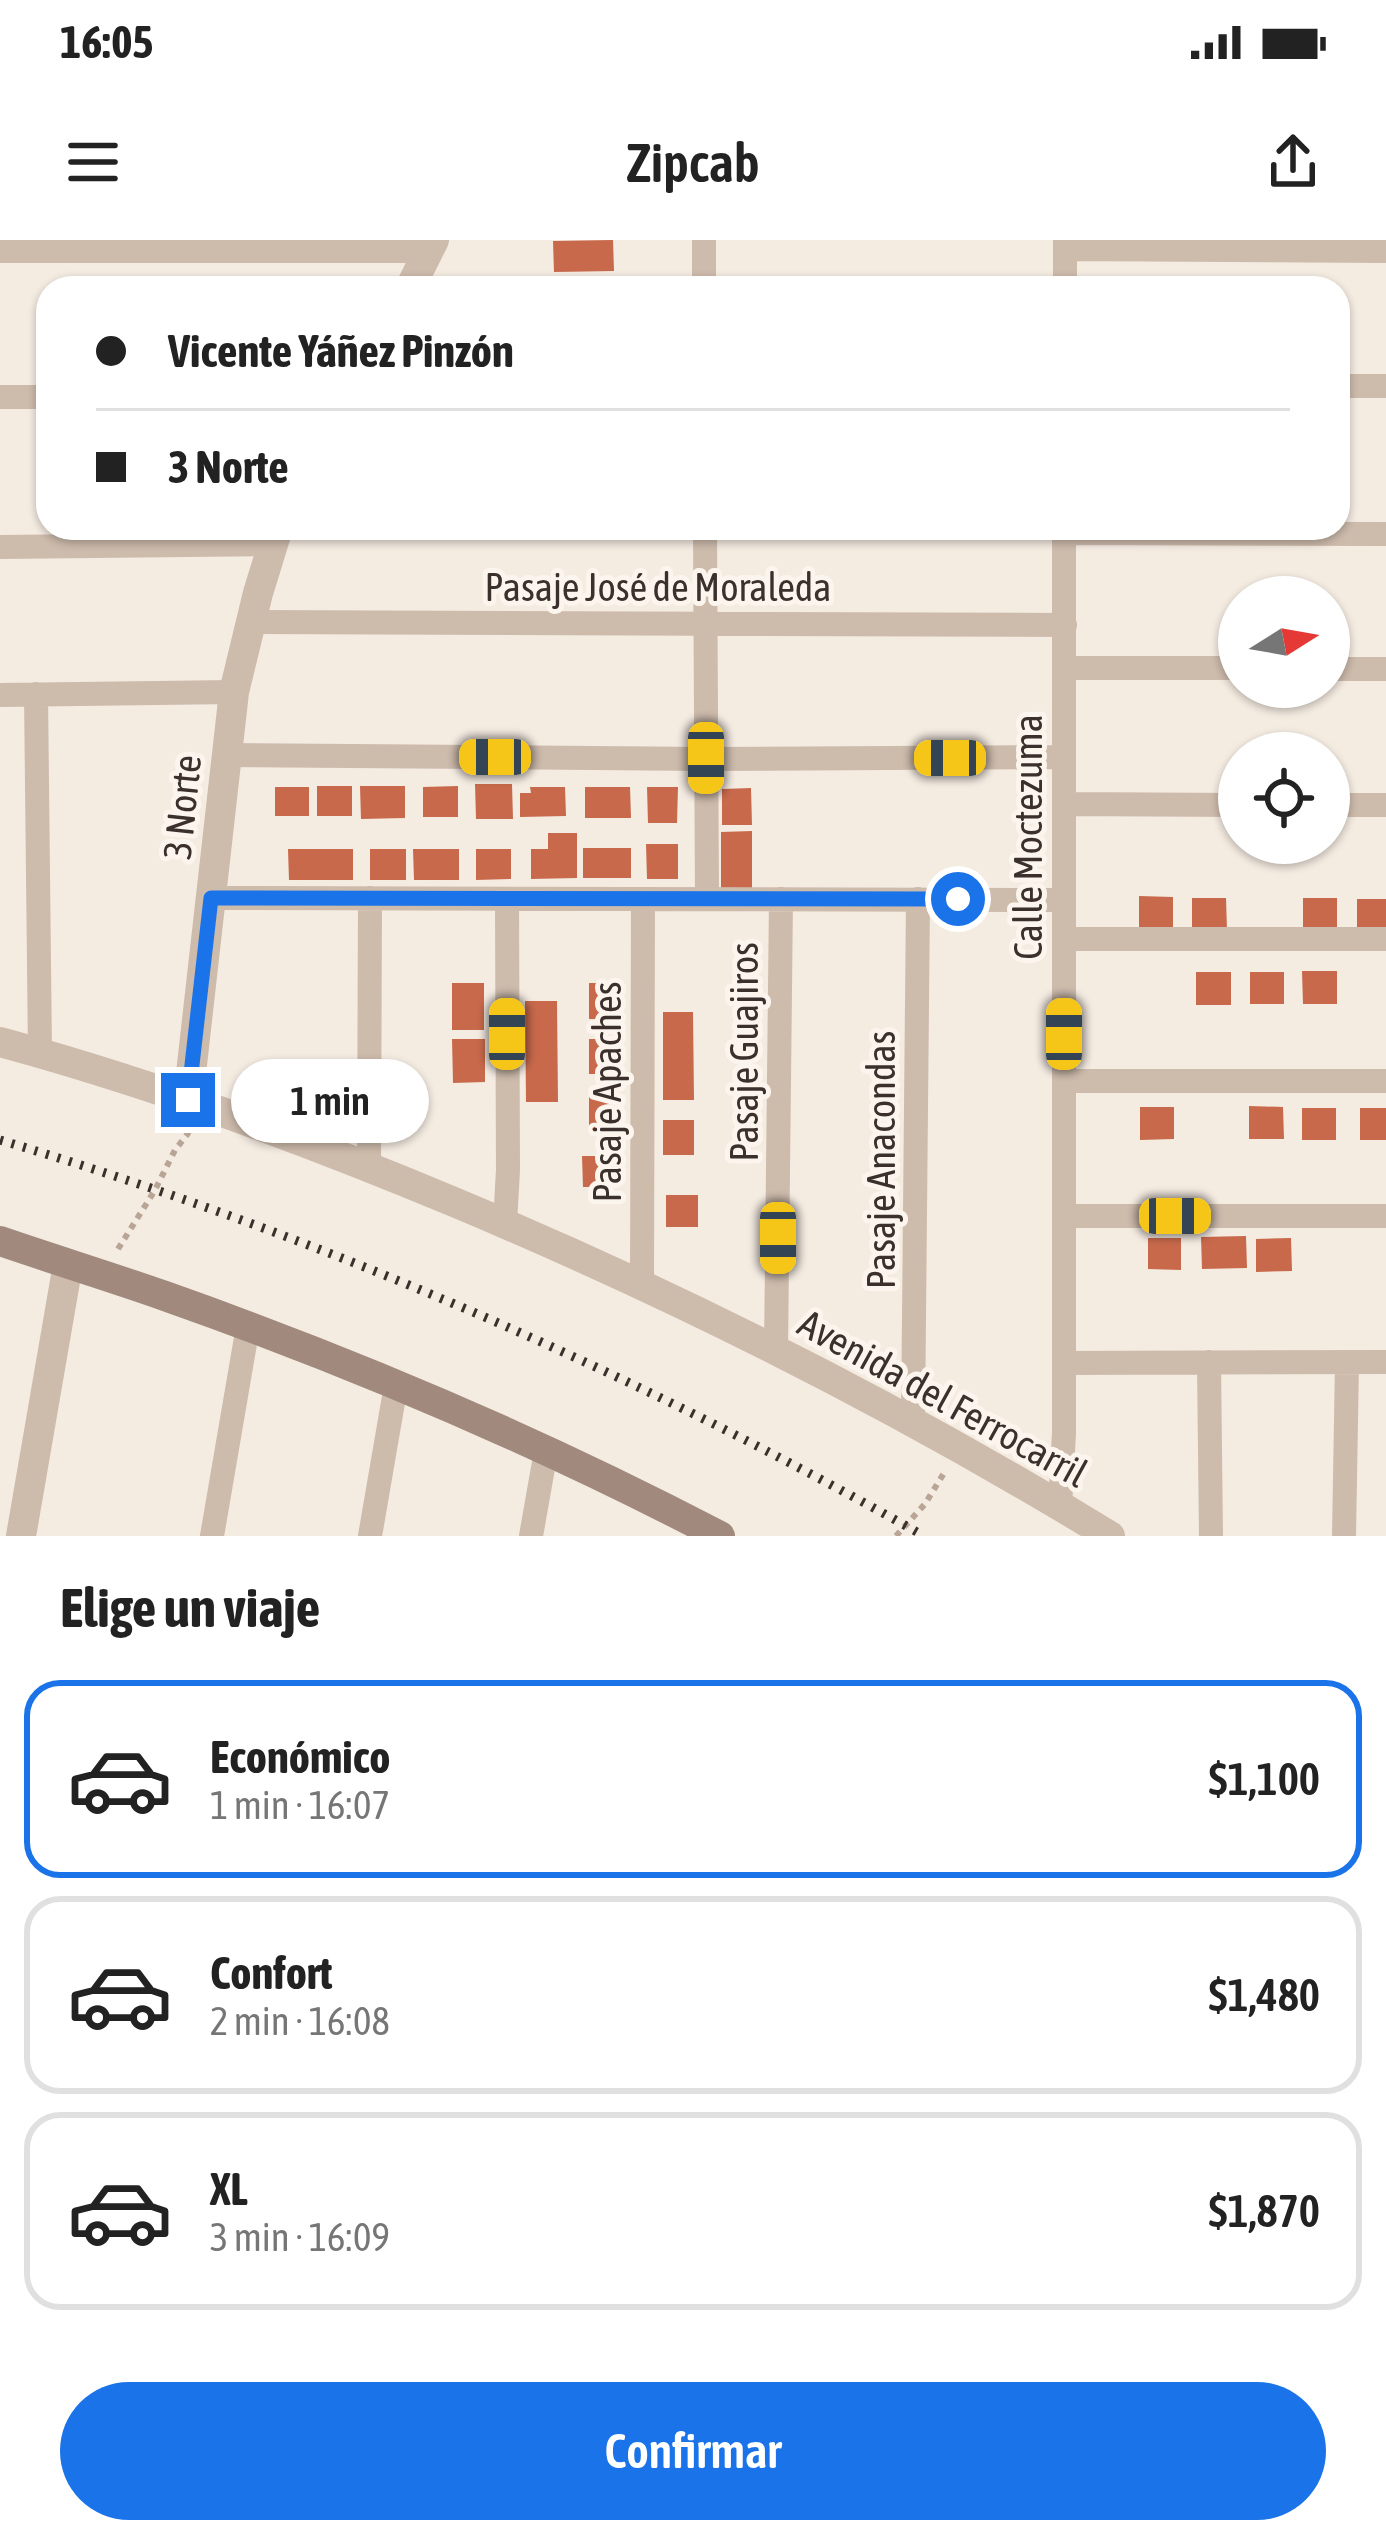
<!DOCTYPE html>
<html lang="es">
<head>
<meta charset="utf-8">
<style>
	body { margin:0; font-family:"Asap Condensed",sans-serif; background:#f6f6f6; color:#222; height:100vh; display:flex; flex-direction:column; font-size:45px; white-space:nowrap }
	* { box-sizing:border-box; margin:0 }
	p { font-size:39px; color:#767676 }
	.icon { flex:none; width:66px; height:66px; fill:none; stroke:currentColor; stroke-width:2; stroke-linecap:round; stroke-linejoin:round }
	.map { position:relative; height:1296px; overflow:hidden }
	.details { display:flex; flex-direction:column; background:#fff; flex:1 }
	.details>* { flex:none }
	.guide { position:absolute; left:36px; top:36px; width:1314px; height:264px; border-radius:36px; box-shadow:0 3px 9px #0004; display:grid; align-content:center; height:264px; padding:0 60px; background:#fff }
	.needle { width:78px; rotate:79deg }
	.fabs { position:absolute; left:1218px; top:336px; display:grid; gap:24px }
	.fabs a { display:grid; place-items:center; width:132px; height:132px; border-radius:50%; background:#fff; box-shadow:0 3px 9px #0004; font-size:60px }
	.end { position:absolute; width:54px; height:54px; margin:-27px; border:15px solid #1a73e8; background:#fff; box-shadow:0 0 0 6px #fff }
	.from { border-radius:50% }
	.bubble { position:absolute; height:84px; border-radius:42px; background:#fff; box-shadow:0 3px 9px #0004; font-size:39px; font-weight:600; line-height:84px; text-align:center }
	.car { position:absolute; width:36px; height:72px; margin:-36px -18px; border-radius:15px; box-shadow:0 0 9px 3px #0007; background:linear-gradient(#f5c518 24%,#345 0 40%,#f5c518 0 76%,#345 0 86%,#f5c518 0) }
	.guide b { display:flex; align-items:center; gap:42px; height:114px; font-size:45px }
	.guide b+b { border-top:3px solid #e0e0e0 }
	.guide i { width:30px; height:30px; background:#222 }
	ul { padding:0; list-style:none }
	li { display:flex; align-items:center; gap:36px; height:198px; margin:0 24px 18px; padding:0 36px; border:6px solid #e0e0e0; border-radius:36px }
	li div { flex:1 }
	li b { display:block; font-size:45px }
	li em { font-style:normal; font-weight:600 }
	li.active { border-color:#1a73e8 }
	li>.icon { width:108px; height:108px; stroke-width:1.5 }
	h2 { padding:0 60px; font-size:54px; line-height:144px }
	.button { display:flex; gap:24px; margin-top:auto; padding:24px 60px }
	.button a { flex:1; height:138px; border-radius:72px; background:#1a73e8; color:#fff; font-size:48px; font-weight:600; line-height:138px; text-align:center }
	.status { display:flex; justify-content:space-between; align-items:center; height:84px; padding:0 60px; background:#fff; direction:ltr }
	.status svg { height:33px; fill:currentColor }
	header { display:flex; justify-content:space-between; align-items:center; height:156px; padding:0 60px; background:#fff; font-size:54px; font-weight:600 }
	.map>svg:first-child { display:block }
</style>
</head>
<body>
<div class="status"><b>16:05</b><svg viewBox="0 0 49 12"><path d="M0 12V9h3v3zM5 12V6h3v6zM10 12V3h3v9zM15 12V0h3v12zM26 1h20v11H26zM47 4h2v5h-2z"/></svg></div>
<header><svg class="icon" aria-label="menu" viewBox="0 0 24 24"><path d="M4 6h16M4 12h16M4 18h16"/></svg>Zipcab<svg class="icon" aria-label="share" viewBox="0 0 24 24"><path d="M12 15V3M7 8l5-5 5 5M5 13v7h14v-7"/></svg></header>
<div class="map">
<svg width="1386" height="1296" viewBox="0 0 1386 1296">
	<rect width="100%" height="100%" fill="#f4ebe1"/>
	<path fill="#c8694b" d="M613 0 614 31 554 32 553 1Z
		M475 544H512L513 579H476Z
		M317 546H352V576H317Z
		M360 546H405V578L361 579Z
		M458 546V577H423V547Z
		M275 547H309V576H275Z
		M530 547H565L566 576 520 577V553H531Z
		M585 547H630L631 578H585Z
		M647 547H678L677 583H648Z
		M751 548 752 585H722V549Z
		M752 591V650H721V592Z
		M548 593H577V638L531 639V609H548Z
		M646 604H678V639H647Z
		M583 608H631V638H583Z
		M288 609H353V640H289Z
		M370 609H406V640H370Z
		M413 609H459V640H414Z
		M476 609H511V639L476 640Z
		M1139 656 1173 657V689H1139Z
		M1192 658H1226L1227 690H1192Z
		M1303 658H1337V690H1303Z
		M1357 659H1386V691H1357Z
		M1302 731H1337V764H1303Z
		M1196 732H1231V765H1196Z
		M1250 732H1284V764H1250Z
		M452 743H484V790H452Z
		M589 743H623V779H589Z
		M525 761H557L558 862H526Z
		M663 772H693L694 860H663Z
		M452 799H485V842L453 843Z
		M589 799H620V834H589Z
		M589 854H619L620 890H589Z
		M1249 866 1283 867 1284 899H1249Z
		M1140 867H1174V899L1140 900Z
		M1302 868H1336V900H1302Z
		M1360 868H1386V900H1360Z
		M663 880H694V915H663Z
		M582 916H619V947H583Z
		M666 955H698V987H666Z
		M1246 996 1247 1028 1202 1029 1201 997Z
		M1148 998H1181V1030L1148 1029Z
		M1291 998 1292 1031 1256 1032V999Z"/>
	<g fill="none" stroke-linecap="round" stroke-linejoin="round">
		<path stroke="#b9a596" stroke-width="6" stroke-dasharray="6 6" stroke-linecap="butt" d="M118 1009 155 950 175 910 189 892
			M896 1296 925 1264 944 1233"/>
		<path stroke="#cdbbac" stroke-width="24" d="M704 0V48
			M1065 9 1386 11
			M0 11H429
			M1065 48V0
			M1338 146H1386
			M0 157H48
			M705 288 707 659
			M1064 293 1386 294
			M0 307 273 304
			M250 382 1065 385
			M1064 428H1239
			M1329 429H1386
			M36 454 40 813
			M0 455 234 452
			M227 515 706 519 1064 517
			M1064 564 1239 565
			M1329 565H1386
			M211 658 1064 660
			M1064 699H1386
			M1064 841H1386
			M369 927 370 658
			M1064 976H1386
			M505 983 508 930 507 659
			M642 1045 643 659
			M776 1110 781 659
			M1209 1122 1211 1296
			M1064 1123 1386 1122
			M913 1181 918 659
			M1060 1266 1064 1193V288
			M212 1296 248 1086
			M370 1296 396 1145
			M531 1296 546 1211
			M1344 1296 1347 1122"/>
		<path stroke="#cdbbac" stroke-width="30" d="M410 48 434 0
			M0 802C155 844 306 900 454 962 681 1057 900 1168 1110 1296
			M188 860 234 452 258 353 278 288
			M21 1296 68 1024"/>
		<path stroke="#a18a7d" stroke-width="30" d="M0 1001C55 1020 111 1037 165 1056 355 1123 542 1203 720 1296"/>
		<path stroke="#3b302b" stroke-width="9" stroke-dasharray="3 9" stroke-linecap="butt" d="M0 900C322 996 632 1131 924 1296"/>
	</g>
	<g fill="none" stroke-linecap="round" stroke-linejoin="round">
		<path stroke="#1a73e8" stroke-width="15" d="M188 860 211 658 958 659"/>
	</g>
	<g text-anchor="middle" stroke-width="10" stroke-linejoin="round" paint-order="stroke">
		<g font-size="39" fill="#3b302b" stroke="#fbf5ee">
			<text x="658" y="361">Pasaje José de Moraleda</text>
			<text transform="translate(182 567) rotate(-84)" y="14">3 Norte</text>
			<text transform="translate(1028 597) rotate(-90)" y="14">Calle Moctezuma</text>
			<text transform="translate(744 812) rotate(-90)" y="14">Pasaje Guajiros</text>
			<text transform="translate(607 852) rotate(-90)" y="14">Pasaje Apaches</text>
			<text transform="translate(881 920) rotate(-90)" y="14">Pasaje Anacondas</text>
			<text transform="translate(943 1158) rotate(29)" y="14">Avenida del Ferrocarril</text>
		</g>
	</g>
</svg>
<div class="fabs">
<a><svg class="needle" viewBox="-14 -14 28 28"><path d="M0-13l5 13h-10z" fill="#e53935"/><path d="M0 13l5-13h-10z" fill="#767676"/></svg></a>
<a><svg class="icon" aria-label="locate" viewBox="0 0 24 24"><circle cx="12" cy="12" r="6"/><path d="M12 2v4M12 18v4M2 12h4M18 12h4"/></svg></a>
</div>
<i class="end from" style="left:958px;top:659px"></i>
<i class="end" style="left:188px;top:860px"></i>
<div class="bubble" style="left:231px;top:819px;width:198px">1 min</div>
<i class="car" style="left:495px;top:517px;rotate:270deg"></i>
<i class="car" style="left:706px;top:518px;rotate:180deg"></i>
<i class="car" style="left:950px;top:518px;rotate:270deg"></i>
<i class="car" style="left:507px;top:794px;rotate:0deg"></i>
<i class="car" style="left:1064px;top:794px;rotate:0deg"></i>
<i class="car" style="left:1175px;top:976px;rotate:90deg"></i>
<i class="car" style="left:778px;top:998px;rotate:180deg"></i>
<div class="guide">
<b><i class="from"></i>Vicente Yáñez Pinzón</b>
<b><i></i>3 Norte</b>
</div>
</div>
<section class="details">
<h2>Elige un viaje</h2>
<ul>
<li class="active"><svg class="icon" aria-label="car" viewBox="0 0 24 24"><path d="M5 17H2v-5l4-1 3-4h7l3 4 3 1v5h-3M9 17h6M6 11h13"/><circle cx="7" cy="17" r="2"/><circle cx="17" cy="17" r="2"/></svg><div><b>Económico</b><p>1 min · 16:07</p></div><em>$1,100</em></li>
<li><svg class="icon" aria-label="car" viewBox="0 0 24 24"><path d="M5 17H2v-5l4-1 3-4h7l3 4 3 1v5h-3M9 17h6M6 11h13"/><circle cx="7" cy="17" r="2"/><circle cx="17" cy="17" r="2"/></svg><div><b>Confort</b><p>2 min · 16:08</p></div><em>$1,480</em></li>
<li><svg class="icon" aria-label="car" viewBox="0 0 24 24"><path d="M5 17H2v-5l4-1 3-4h7l3 4 3 1v5h-3M9 17h6M6 11h13"/><circle cx="7" cy="17" r="2"/><circle cx="17" cy="17" r="2"/></svg><div><b>XL</b><p>3 min · 16:09</p></div><em>$1,870</em></li>
</ul>
<div class="button"><a>Confirmar</a></div>
</section>
</body>
</html>
